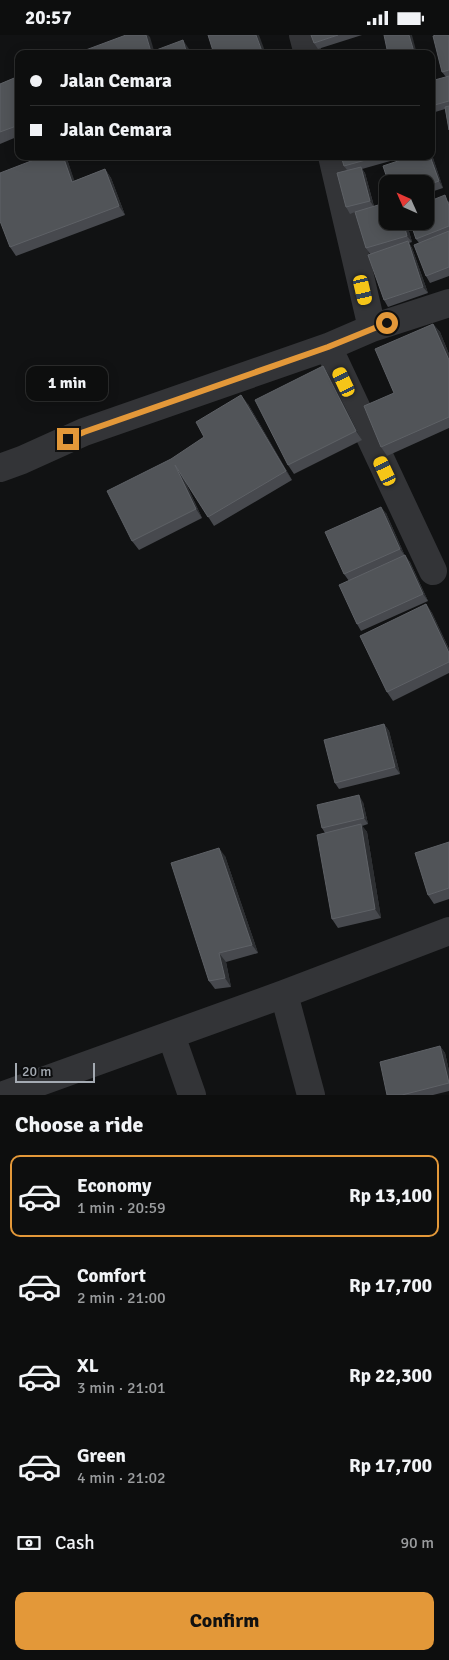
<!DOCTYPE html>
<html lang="en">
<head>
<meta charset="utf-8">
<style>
	body { margin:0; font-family:Signika,sans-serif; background:#161717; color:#f1f3f6; height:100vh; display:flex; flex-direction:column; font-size:19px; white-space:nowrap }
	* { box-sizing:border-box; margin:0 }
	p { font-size:16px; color:#9a9c9e }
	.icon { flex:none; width:28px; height:28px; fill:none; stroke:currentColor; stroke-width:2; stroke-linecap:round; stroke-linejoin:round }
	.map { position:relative; height:1060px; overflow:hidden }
	.details { display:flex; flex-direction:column; background:#0d0e0e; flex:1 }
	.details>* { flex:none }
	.hud { position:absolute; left:15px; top:15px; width:420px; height:110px; border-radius:10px; box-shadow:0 2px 12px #0003,0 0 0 1px #2d2e2e; display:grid; align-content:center; height:110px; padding:0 15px; background:#0d0e0e }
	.needle { width:32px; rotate:315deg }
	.buttons { position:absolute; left:379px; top:140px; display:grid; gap:10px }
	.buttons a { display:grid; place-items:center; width:55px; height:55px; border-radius:10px; background:#0d0e0e; box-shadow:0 2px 12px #0003,0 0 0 1px #2d2e2e; font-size:25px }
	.scale { position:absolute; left:15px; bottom:12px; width:80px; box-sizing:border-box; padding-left:5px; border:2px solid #a4aab2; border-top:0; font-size:14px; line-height:18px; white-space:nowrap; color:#a4aab2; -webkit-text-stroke:4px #0c0d0e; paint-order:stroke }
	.end { position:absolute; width:22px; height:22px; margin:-11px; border:6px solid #e39839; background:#111; box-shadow:0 0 0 2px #111 }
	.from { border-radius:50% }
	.bubble { position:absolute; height:35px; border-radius:10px; background:#0d0e0e; box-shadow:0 2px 12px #0003,0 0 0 1px #2d2e2e; font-size:16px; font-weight:700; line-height:35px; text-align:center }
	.car { position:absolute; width:15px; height:30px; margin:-15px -8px; border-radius:6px; box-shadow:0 0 4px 1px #0007; background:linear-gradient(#f5c518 24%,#345 0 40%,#f5c518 0 76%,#345 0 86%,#f5c518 0) }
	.hud b { display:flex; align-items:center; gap:18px; height:48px; font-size:19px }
	.hud b+b { border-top:1px solid #2d2e2e }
	.hud i { width:12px; height:12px; background:#f1f3f6 }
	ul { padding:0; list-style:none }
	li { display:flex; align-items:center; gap:15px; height:82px; margin:0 10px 8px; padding:0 5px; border:2px solid transparent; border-radius:10px }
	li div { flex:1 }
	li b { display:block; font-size:19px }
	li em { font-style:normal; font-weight:700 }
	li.current { border-color:#e39839 }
	li>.icon { width:45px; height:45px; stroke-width:1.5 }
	h2 { padding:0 15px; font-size:22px; line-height:60px }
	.pay { display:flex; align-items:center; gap:12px; height:55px; padding:0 15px; font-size:19px }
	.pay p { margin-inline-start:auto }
	.action { display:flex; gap:10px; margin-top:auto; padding:10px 15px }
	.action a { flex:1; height:58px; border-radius:10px; background:#e39839; color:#111; font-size:20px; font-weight:700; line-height:58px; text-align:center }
	.status { display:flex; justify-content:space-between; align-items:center; height:35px; padding:0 25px; background:#0d0e0e; direction:ltr }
	.status svg { height:14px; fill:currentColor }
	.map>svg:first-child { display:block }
</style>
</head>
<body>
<div class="status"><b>20:57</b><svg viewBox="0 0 49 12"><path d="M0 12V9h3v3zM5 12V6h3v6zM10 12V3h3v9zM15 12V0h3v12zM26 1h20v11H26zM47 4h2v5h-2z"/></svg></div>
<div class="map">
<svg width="449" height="1060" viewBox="0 0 449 1060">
	<rect width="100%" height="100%" fill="#111213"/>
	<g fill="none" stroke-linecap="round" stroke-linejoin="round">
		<path stroke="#333437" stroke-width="28" d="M303 0 308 19
			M332 121 372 293
			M328 312 433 536
			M0 433 22 425 84 397 328 312 372 293 449 268
			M284 959 311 1060
			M171 1000 192 1060
			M4 1060 284 959 449 896"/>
	</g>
	<path fill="#47494e" d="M311 0H362L318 14 314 8Z
		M449 0V95L445 74 432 78 431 77V46L446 42 442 37Z
		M19 41V101L0 109V49Z
		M431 120 433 123 443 153 425 159V149Z
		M341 121H408L362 134 365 138 374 171 406 186 412 207 409 208 412 213 428 258 388 272 384 265 370 219 366 213 355 177 350 179 346 172 347 135 344 131Z
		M67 124 74 146 105 134 111 143 125 180 16 221 10 212Z
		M449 166V241L430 248 426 241 419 208 416 204Z
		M433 289 440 297 449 319V393L387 421 381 412Z
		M323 331 330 340 362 405 294 439 288 430Z
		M248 369 292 445 214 491 183 442 202 483 139 515 132 506 204 402Z
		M386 478 405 521 410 527 428 566 361 596 357 589 349 546 344 539Z
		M426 569 432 578 449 614V638L393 666 387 657Z
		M384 689 389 696 400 739 339 754 335 748Z
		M363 767 368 789 362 791 367 797 381 883 338 893 332 884 325 798 322 793Z
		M449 807V864L434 869 428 860Z
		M225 821 258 918 226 927 231 952 215 954 209 946Z
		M440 1011 445 1018 449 1036V1056L433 1060H387Z"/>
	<path fill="#2d2f32" d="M146 0H148L150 2 155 19 151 17Z
		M256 0H259L266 19H263Z
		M409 0H412L417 19H414V17Z
		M183 5 189 14 190 19H187Z
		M431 120 433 123 443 153 439 146 430 121H431Z
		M63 121H65L67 124 78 156 72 147Z
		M361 132 365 138 374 172 370 166Z
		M105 134 111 143 125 180 119 171Z
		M403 186H406L412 207 407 201Z
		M408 206 412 213 428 258 423 252Z
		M433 289 440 297 449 319V325Z
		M323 331 330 340 362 405 356 396Z
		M241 360 248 369 292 445 286 436Z
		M175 430 181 438 202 483 196 474Z
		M381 472 386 478 405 521 400 514Z
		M405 520 410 527 428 566 423 559Z
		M426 569 432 578 449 614V618Z
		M384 689 389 696 400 739 395 732Z
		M359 760 363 767 368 789 364 783Z
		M361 789 367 797 381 883 375 874Z
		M219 813 225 821 258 918 252 910Z
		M219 918 226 927 231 952 225 943Z
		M440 1011 445 1018 449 1036V1049Z"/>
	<path fill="#515458" stroke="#5e6166" d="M126 0H146L151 17 183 5 187 19H75Z
		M208 0H256L263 19H214Z
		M311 0H338L314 8Z
		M384 0H409L414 17 408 19H388Z
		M436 0H449V35L442 37 433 1Z
		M19 41V90L0 97V49Z
		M449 41V66L431 71V46Z
		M449 71V95L445 72Z
		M44 121H63L72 147 105 134 119 171 10 212 0 186V138Z
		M341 121H380L344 131Z
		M413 121H430L439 146 425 151V149H389L383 131Z
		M361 132 370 166 346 172 337 138Z
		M445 160 449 171V191L416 204 410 186H425V168Z
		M388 167V186H403L407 201 366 213 355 177Z
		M449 196V232L426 241 414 210Z
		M408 206 423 252 384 265 368 220Z
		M433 289 449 325V382L381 412 364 371 394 358 375 314Z
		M323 331 356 396 288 430 255 365Z
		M241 360 286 436 208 482 175 430 196 474 132 506 107 456 171 424 204 402 196 387Z
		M381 472 400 514 344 539 325 497Z
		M405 520 423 559 357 589 339 550Z
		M426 569 449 618V627L387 657 360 601Z
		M384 689 395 732 335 748 324 705Z
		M359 760 364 783 322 793 317 770Z
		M361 789 375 874 332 884 317 800Z
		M449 807V853L428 860 415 818Z
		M219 813 252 910 219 918 225 943 209 946 171 828Z
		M440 1011 449 1048 402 1060H387L380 1027Z"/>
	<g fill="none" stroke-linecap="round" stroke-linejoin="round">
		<path stroke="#e39839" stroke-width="6" d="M68 404 84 397 328 312 387 288"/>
	</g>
</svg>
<div class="buttons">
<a><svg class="needle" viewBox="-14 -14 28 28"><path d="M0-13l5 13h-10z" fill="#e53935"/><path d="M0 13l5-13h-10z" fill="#9a9c9e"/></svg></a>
</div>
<div class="scale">20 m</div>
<i class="end from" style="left:387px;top:288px"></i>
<i class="end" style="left:68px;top:404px"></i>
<div class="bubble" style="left:26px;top:331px;width:82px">1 min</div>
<i class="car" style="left:363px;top:255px;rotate:167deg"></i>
<i class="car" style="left:344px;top:347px;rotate:335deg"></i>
<i class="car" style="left:385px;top:436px;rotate:335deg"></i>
<div class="hud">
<b><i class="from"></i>Jalan Cemara</b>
<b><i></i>Jalan Cemara</b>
</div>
</div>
<section class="details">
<h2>Choose a ride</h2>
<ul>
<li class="current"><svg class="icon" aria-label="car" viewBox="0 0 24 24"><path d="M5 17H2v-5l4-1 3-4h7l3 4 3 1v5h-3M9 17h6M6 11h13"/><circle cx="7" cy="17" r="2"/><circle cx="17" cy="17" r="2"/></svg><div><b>Economy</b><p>1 min · 20:59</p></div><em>Rp 13,100</em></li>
<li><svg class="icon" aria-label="car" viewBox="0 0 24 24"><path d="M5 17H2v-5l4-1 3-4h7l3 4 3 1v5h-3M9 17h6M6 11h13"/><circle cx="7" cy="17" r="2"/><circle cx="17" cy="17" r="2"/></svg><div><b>Comfort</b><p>2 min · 21:00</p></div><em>Rp 17,700</em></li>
<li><svg class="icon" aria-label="car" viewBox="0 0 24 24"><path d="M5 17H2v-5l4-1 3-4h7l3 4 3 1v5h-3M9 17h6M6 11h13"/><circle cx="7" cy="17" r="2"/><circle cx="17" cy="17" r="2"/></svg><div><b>XL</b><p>3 min · 21:01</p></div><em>Rp 22,300</em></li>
<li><svg class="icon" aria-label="car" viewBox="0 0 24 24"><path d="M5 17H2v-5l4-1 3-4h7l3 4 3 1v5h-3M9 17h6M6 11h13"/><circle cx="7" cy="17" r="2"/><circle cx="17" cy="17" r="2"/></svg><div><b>Green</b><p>4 min · 21:02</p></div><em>Rp 17,700</em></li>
</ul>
<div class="pay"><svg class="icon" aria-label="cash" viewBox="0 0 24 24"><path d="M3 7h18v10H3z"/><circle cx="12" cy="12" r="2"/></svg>Cash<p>90 m</p></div>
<div class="action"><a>Confirm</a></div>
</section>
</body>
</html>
